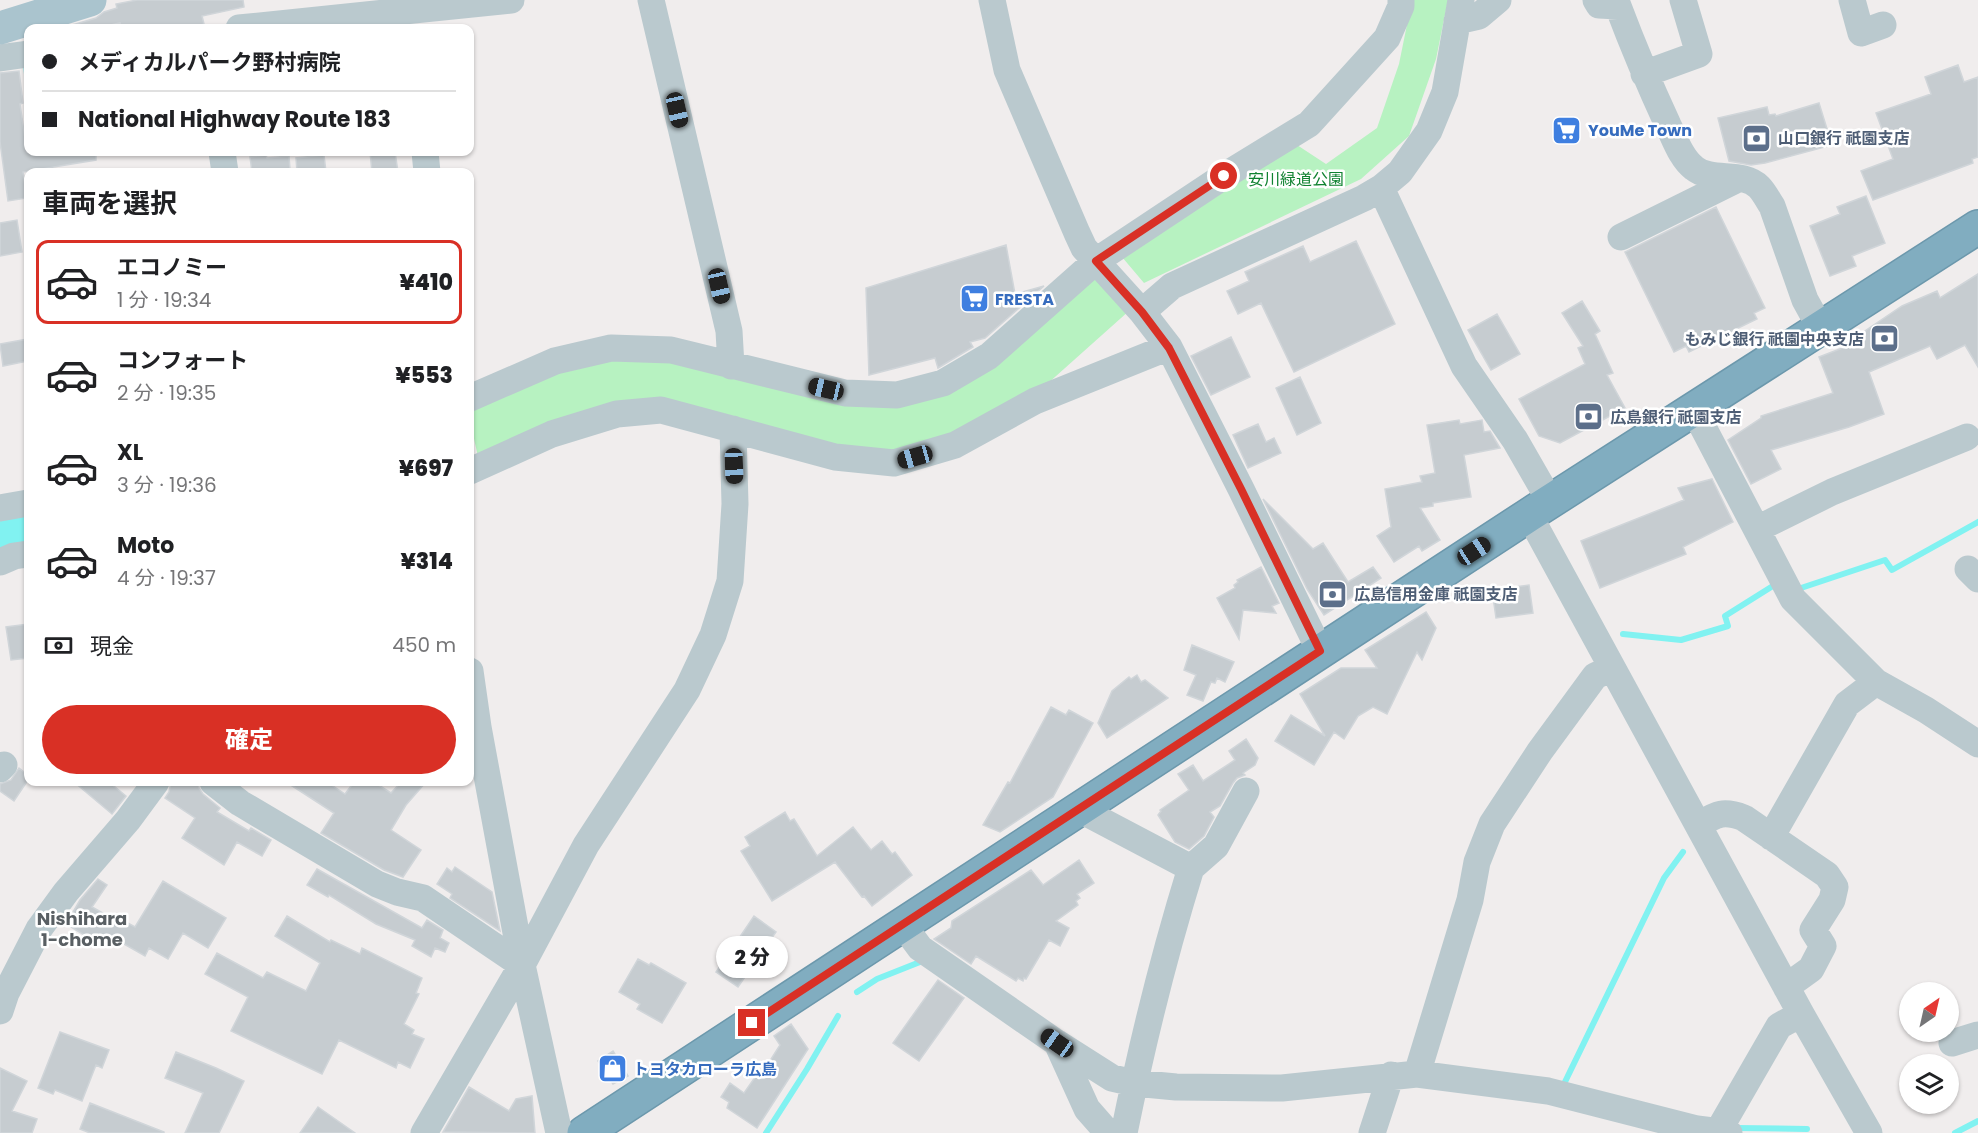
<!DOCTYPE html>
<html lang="ja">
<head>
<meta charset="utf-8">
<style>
	body { margin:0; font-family:Poppins,"Noto Sans JP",sans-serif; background:#f2f2f2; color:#202124; height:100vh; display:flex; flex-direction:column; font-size:22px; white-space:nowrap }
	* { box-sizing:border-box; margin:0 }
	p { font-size:20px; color:#757577 }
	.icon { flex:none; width:33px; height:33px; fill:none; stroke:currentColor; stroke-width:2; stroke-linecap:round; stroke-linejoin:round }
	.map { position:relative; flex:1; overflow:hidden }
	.panel { position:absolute; left:24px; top:168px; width:450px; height:618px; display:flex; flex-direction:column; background:#fff; border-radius:12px; box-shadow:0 2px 4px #0004 }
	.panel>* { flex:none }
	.top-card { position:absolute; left:24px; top:24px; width:450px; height:132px; border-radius:12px; box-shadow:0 2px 4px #0004; display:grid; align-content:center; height:132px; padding:0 18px; background:#fff }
	.needle { width:39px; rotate:34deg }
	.buttons { position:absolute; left:1899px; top:982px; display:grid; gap:12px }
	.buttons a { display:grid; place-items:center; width:60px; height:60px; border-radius:50%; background:#fff; box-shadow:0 2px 4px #0004; font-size:30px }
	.end { position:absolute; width:27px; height:27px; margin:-14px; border:8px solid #d93025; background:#fff; box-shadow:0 0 0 3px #fff }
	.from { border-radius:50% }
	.bubble { position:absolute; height:42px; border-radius:21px; background:#fff; box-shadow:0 2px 4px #0004; font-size:20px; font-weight:800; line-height:42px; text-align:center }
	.car { position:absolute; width:18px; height:36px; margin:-18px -9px; border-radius:8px; box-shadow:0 0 4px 2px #0007; background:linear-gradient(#222 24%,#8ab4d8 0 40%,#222 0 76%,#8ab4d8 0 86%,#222 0) }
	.top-card b { display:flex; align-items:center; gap:21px; height:57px; font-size:22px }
	.top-card b+b { border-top:2px solid #e0e0e0 }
	.top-card i { width:15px; height:15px; background:#202124 }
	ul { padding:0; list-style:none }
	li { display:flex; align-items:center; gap:18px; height:84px; margin:0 12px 9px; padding:0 6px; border:3px solid transparent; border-radius:12px }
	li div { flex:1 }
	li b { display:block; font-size:22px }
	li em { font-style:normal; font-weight:800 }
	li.active { border-color:#d93025 }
	li>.icon { width:54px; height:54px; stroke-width:1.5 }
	h2 { padding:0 18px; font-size:27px; line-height:72px }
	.pay { display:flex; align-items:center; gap:15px; height:66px; padding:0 18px; font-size:22px }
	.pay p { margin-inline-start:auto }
	.cta { display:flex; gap:12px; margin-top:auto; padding:12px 18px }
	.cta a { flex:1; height:69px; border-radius:36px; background:#d93025; color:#fff; font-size:24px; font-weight:800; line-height:69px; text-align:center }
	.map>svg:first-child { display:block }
</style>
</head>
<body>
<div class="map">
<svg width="1978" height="1133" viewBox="0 0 1978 1133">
	<rect width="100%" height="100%" fill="#f0eded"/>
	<path fill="#b7f2c1" d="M1412 0H1448L1436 59 1409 136 1361 179 1144 283 1122 257 1297 145 1326 164 1377 128 1399 64Z
		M1093 274 1130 310 1046 385 960 435 893 459 664 405 479 461 470 421V409L544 375 613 357 677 362 808 396 951 389Z"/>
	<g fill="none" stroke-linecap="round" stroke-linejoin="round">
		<path stroke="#81f2f1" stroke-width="6" d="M26 63 28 85
			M31 152 33 172
			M27 526 28 523
			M1795 590 1885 560 1892 570 1978 522
			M1623 634 1681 640 1728 626 1725 616 1776 584
			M857 992 877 979 925 960
			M1563 1086 1664 878 1683 852
			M1736 1128 1807 1129
			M766 1133 807 1069 838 1016
			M1955 1133 1978 1121"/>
		<path stroke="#81f2f1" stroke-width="34" d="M0 533 28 527"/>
	</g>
	<path fill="#c6ccd0" stroke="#d0d5d9" stroke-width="1.5" d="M137 0H243L244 7 202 16 204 24 190 28 189 26 161 28V25L139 28 137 25 121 28 120 23 97 28H62L96 18 104 12 117 8 116 4Z
		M1958 65 1964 82 1978 77V157L1972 159 1973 163 1873 200 1861 171 1893 159 1876 113 1931 94 1925 77Z
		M19 71 23 103 20 104 27 152H96V160L23 172 27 198 8 201 0 142V73Z
		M1819 103 1832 145 1765 163 1751 165 1729 161 1718 118 1767 107 1769 115 1775 114 1776 116Z
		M370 152H395L398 172H372Z
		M266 155 267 158 289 156 290 170 252 172 250 157Z
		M324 155 326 172H297L296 158Z
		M1866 196 1885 243 1852 256 1856 266 1830 276 1810 226 1840 214 1837 207Z
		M1716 207 1765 308 1754 313 1757 319 1689 352 1686 346 1674 352 1625 252Z
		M17 220 22 252 0 256V223Z
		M1356 241 1395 324 1294 372 1261 303 1238 314 1227 291 1249 281 1245 272 1303 246 1310 262Z
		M1006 245 1015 294 1044 286 985 338 970 342 973 347 938 368 935 358 869 375 866 288Z
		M1978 274V367L1965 345 1937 359 1930 346 1869 372 1884 414 1849 427 1771 450 1781 469 1751 484 1728 440 1761 418V416L1833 393 1819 357 1858 342 1856 337 1902 306 1937 291 1940 298Z
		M1582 301 1600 331 1595 334 1613 373 1607 375 1625 408 1560 443 1539 436 1519 399 1585 364 1578 348 1583 346 1562 313Z
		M1497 314 1520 354 1491 370 1468 330Z
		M1231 337 1250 377 1211 395 1191 356Z
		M28 339V361L3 366 0 344Z
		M1300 377 1321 423 1297 435 1276 388Z
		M1459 420 1460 424 1482 420 1484 432 1490 431 1500 448 1464 455 1471 497 1433 503V506L1420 508 1440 540 1422 551 1419 546 1394 562 1377 536 1391 527 1385 489 1422 482 1420 476 1435 473 1427 425Z
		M1258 424 1266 442 1274 438 1281 453 1248 468 1233 435Z
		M1712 479 1733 522 1683 547 1686 554 1600 588 1581 541 1684 500 1678 488Z
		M1263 499 1313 549 1323 543 1348 582 1373 567 1381 578 1324 615 1307 589Z
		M1261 567 1279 603 1272 606 1276 613 1243 610 1239 639 1217 598 1235 588 1234 585 1238 582 1237 580Z
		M1529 585 1533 613 1496 618 1492 590Z
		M1426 612 1436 628 1422 660 1417 652 1387 714 1373 707 1358 716 1344 739 1334 732 1314 765 1275 741 1291 715 1325 736 1300 694 1341 668H1377L1365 650Z
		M28 624V658L11 660 6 627Z
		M1192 645 1234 662 1225 682 1217 678 1215 683 1211 682 1203 701 1187 695 1196 675 1184 670Z
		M1137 675 1141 682 1145 680 1168 698 1107 738 1098 723 1112 691 1129 677 1131 679Z
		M1051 707 1066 715 1069 710 1093 723 1053 797 1000 832 983 825 1008 782 1010 783Z
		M1246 739 1258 758 1255 765 1243 773 1245 775 1237 778 1233 783 1220 806 1210 812 1214 817 1204 836 1189 849 1175 842 1158 815 1161 811 1160 810 1189 790 1178 774 1193 765 1203 781 1235 760 1229 751Z
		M19 768 28 775V780L14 801 0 791V784L11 780Z
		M74 782H109L126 796 112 814Z
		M171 782H198L199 788 203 794 220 808 217 812 249 831 251 828 271 840 262 856 237 842 224 865 182 838 195 818 165 798 169 792Z
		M286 782H327L345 794 354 782H374L391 793 401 782H426L406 805 391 830 421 850 403 877 384 870 321 833 334 813Z
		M785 812 790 821 794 819 817 856 853 827 871 850 882 841 892 854 895 852 912 875 872 906 864 896 862 897 835 862 772 901 741 851 750 846 745 837Z
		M1079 860 1094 883 1077 894 1080 898 1076 901 1078 905 1056 921 1069 928 1060 946 1049 940 1026 979 1024 978 1023 981 1018 978 1016 981 976 956 971 964 934 939 951 928 952 921 1031 870 1043 885Z
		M455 867 492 892 500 931 450 898 452 894 437 884 447 868 452 872Z
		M317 869 422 928 427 920 443 930 440 938 449 943 445 952 435 948 431 957 412 946 415 940 376 924 329 895 328 897 307 885Z
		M98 879 107 885 92 907 124 925 126 922 135 927 163 881 226 918 208 948 183 933 168 959 149 948 145 956 110 936 104 947 66 924 80 900Z
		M287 916 330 942 331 940 360 954 362 948 422 978 416 993 419 994 404 1024 414 1030 412 1034 424 1039 410 1068 398 1062 396 1068 339 1040 322 1074 231 1031 248 997 205 974 217 953 263 978 267 972 306 991 320 963 275 936Z
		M754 916 776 932 738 987 716 972Z
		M638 959 649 965 651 963 686 983 662 1023 637 1009 640 1004 619 992Z
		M938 980 964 998 919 1061 893 1043Z
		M791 1024 808 1049 757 1128 727 1108 729 1102 721 1097 730 1083 744 1093 758 1073 761 1075 780 1045 774 1036Z
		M60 1032 109 1050 102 1068 96 1065 82 1101 55 1090 53 1094 38 1088Z
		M613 1051 628 1076 613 1084 598 1061Z
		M176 1052 216 1068 244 1081 219 1133H185L203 1093 165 1078Z
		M0 1068 27 1081 12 1111 37 1119 32 1133H0Z
		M469 1087 509 1111 516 1099 532 1096 535 1133 443 1132Z
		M90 1103 164 1132V1133H90L80 1129Z
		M318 1107 355 1133H300Z"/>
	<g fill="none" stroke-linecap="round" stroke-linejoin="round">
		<defs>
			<path id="highway" d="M584 1133 1529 515 1978 227"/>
		</defs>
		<use href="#highway" stroke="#6c98ac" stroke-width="36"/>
		<path stroke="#bac9ce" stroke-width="27" d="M651 0 729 331 731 366
			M992 0 1007 70 1077 233 1084 248 1142 312 1169 347 1241 489 1320 651
			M1596 0 1599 5 1618 6C1633 46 1650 86 1668 125 1675 139 1681 158 1694 168 1712 183 1742 170 1759 187 1764 192 1768 200 1772 206L1805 300 1821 329
			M1852 0 1861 33 1883 25
			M1457 21 1479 16 1498 0
			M239 28 511 0
			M0 58 28 54
			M1644 74 1699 54 1683 0
			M222 152 225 172
			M425 152 427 172
			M1381 188 1464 366 1515 440 1550 501
			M1621 237 1738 179
			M1142 312 1172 286 1364 198 1381 188 1400 172 1429 131 1445 92 1461 0
			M470 398 555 361 611 348 671 350 845 393 897 395 943 383 989 356 1096 261 1224 176 1309 124 1387 38 1401 6V0
			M1693 408 1793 599 1876 682 1926 710 1978 744
			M470 471 552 434 617 414 661 410 835 457 894 463 955 445 1035 401 1169 347
			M0 508 28 503
			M1529 515 1801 1014 1869 1133
			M1757 529 1832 492 1967 437
			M0 562 14 556 28 554
			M1968 569 1978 579
			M470 671 478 727 522 965 559 1133
			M0 769 4 765
			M213 782 240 803 377 884 397 892 423 898 522 965
			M1079 809 1191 868 1216 846 1246 791
			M1698 825C1717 814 1723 810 1744 818L1827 875 1835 887 1832 900 1813 930 1823 946 1811 969 1786 987
			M1771 837 1847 704 1876 682
			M903 925 920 948 1057 1043 1112 1078 1134 1083 1176 1087 1282 1088 1417 1074 1548 1091 1697 1129 1729 1133
			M0 1011 6 993 39 929 66 892 128 820 156 782
			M1057 1043 1087 1109 1108 1133
			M1952 1043 1978 1035
			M1417 1074 1470 900 1477 862 1492 824 1540 751 1595 676 1612 668
			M1720 1132 1723 1123 1779 1026 1801 1014
			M424 1133 522 965 586 845 687 690 713 635 730 581 735 504 733 429
			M1124 1133C1142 1044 1164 955 1191 868
			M1372 1133 1391 1075"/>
		<path stroke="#aac4ce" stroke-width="33" d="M0 28 90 0"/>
		<use href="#highway" stroke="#81adc0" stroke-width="33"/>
	</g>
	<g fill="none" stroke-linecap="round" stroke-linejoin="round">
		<path stroke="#d93025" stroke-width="8" d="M752 1023 1320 651 1241 489 1169 348 1142 312 1096 261 1224 176"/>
	</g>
	<defs>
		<symbol id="supermarket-square" viewBox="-11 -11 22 22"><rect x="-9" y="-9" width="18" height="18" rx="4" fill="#3f7fe0" stroke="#fff"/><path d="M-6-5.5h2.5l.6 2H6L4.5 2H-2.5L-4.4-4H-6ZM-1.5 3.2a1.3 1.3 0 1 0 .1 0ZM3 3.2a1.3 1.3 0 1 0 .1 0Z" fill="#fff"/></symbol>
		<symbol id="bank-square" viewBox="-11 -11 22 22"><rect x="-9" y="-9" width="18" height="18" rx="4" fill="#5c6f8a" stroke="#fff"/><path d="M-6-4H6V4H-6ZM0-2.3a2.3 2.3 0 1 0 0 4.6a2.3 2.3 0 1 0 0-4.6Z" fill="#fff"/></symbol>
		<symbol id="shop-square" viewBox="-11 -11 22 22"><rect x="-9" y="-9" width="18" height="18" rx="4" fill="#3f7fe0" stroke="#fff"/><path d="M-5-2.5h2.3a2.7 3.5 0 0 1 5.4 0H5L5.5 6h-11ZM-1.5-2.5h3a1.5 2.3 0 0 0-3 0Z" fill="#fff"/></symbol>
	</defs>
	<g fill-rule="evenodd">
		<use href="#supermarket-square" x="1550" y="114" width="33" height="33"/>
		<use href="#bank-square" x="1740" y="122" width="33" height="33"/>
		<use href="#supermarket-square" x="958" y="282" width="33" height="33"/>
		<use href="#bank-square" x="1868" y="322" width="33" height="33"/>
		<use href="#bank-square" x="1572" y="400" width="33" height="33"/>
		<use href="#bank-square" x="1316" y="578" width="33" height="33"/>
		<use href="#shop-square" x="596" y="1052" width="33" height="33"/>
	</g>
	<g text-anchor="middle" stroke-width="5" stroke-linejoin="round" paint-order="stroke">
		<g font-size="16" font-weight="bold" fill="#366cbe" stroke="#fff" text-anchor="start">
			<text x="1588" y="136">YouMe Town</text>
			<text x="995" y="305">FRESTA</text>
			<text x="633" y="1075">トヨタカローラ広島</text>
		</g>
		<g font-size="16" font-weight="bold" fill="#4e5e75" stroke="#fff" text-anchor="start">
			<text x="1778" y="144">山口銀行 祇園支店</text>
			<text x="1864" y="345" text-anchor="end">もみじ銀行 祇園中央支店</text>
			<text x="1610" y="423">広島銀行 祇園支店</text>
			<text x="1354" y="600">広島信用金庫 祇園支店</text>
		</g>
		<g font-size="16" fill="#108231" stroke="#fff">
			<text x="1296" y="185">安川緑道公園</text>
		</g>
		<g font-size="18" font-weight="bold" fill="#595f63" stroke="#fff">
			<text x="82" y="925">Nishihara<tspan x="82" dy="21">1-chome</tspan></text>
		</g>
	</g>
</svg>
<div class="buttons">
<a><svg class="needle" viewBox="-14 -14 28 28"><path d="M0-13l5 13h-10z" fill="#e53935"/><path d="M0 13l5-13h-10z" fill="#757577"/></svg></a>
<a><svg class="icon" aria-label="layers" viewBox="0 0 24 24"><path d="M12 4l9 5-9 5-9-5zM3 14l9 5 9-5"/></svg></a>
</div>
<i class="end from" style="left:1224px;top:176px"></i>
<i class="end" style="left:752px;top:1023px"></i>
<div class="bubble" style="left:716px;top:936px;width:72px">2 分</div>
<i class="car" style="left:677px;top:110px;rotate:167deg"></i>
<i class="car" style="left:719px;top:286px;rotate:167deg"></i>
<i class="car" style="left:826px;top:389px;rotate:283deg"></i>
<i class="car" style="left:915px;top:457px;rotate:254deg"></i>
<i class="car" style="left:734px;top:466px;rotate:178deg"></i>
<i class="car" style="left:1474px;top:551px;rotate:57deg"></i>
<i class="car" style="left:1057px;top:1043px;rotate:305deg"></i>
<div class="top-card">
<b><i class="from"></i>メディカルパーク野村病院</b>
<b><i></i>National Highway Route 183</b>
</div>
<section class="panel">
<h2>車両を選択</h2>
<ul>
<li class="active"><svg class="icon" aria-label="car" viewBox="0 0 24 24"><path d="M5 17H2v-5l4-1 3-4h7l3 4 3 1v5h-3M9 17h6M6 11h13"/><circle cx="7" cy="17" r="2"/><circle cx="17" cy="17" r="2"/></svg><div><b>エコノミー</b><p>1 分 · 19:34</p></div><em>¥410</em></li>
<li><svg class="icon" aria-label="car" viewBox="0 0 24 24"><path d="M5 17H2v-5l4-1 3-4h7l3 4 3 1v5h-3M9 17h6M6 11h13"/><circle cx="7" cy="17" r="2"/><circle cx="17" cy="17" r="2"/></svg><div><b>コンフォート</b><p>2 分 · 19:35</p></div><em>¥553</em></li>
<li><svg class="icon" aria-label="car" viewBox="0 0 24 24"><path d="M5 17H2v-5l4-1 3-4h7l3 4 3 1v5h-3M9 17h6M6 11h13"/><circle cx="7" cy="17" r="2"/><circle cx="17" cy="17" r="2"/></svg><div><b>XL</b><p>3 分 · 19:36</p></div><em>¥697</em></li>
<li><svg class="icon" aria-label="car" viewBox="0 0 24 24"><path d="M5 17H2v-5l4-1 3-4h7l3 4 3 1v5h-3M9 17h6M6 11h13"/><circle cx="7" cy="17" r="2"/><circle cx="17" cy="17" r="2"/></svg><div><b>Moto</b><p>4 分 · 19:37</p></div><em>¥314</em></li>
</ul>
<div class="pay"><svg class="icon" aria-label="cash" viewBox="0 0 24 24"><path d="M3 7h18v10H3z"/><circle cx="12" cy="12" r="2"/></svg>現金<p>450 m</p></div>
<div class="cta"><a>確定</a></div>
</section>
</div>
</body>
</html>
